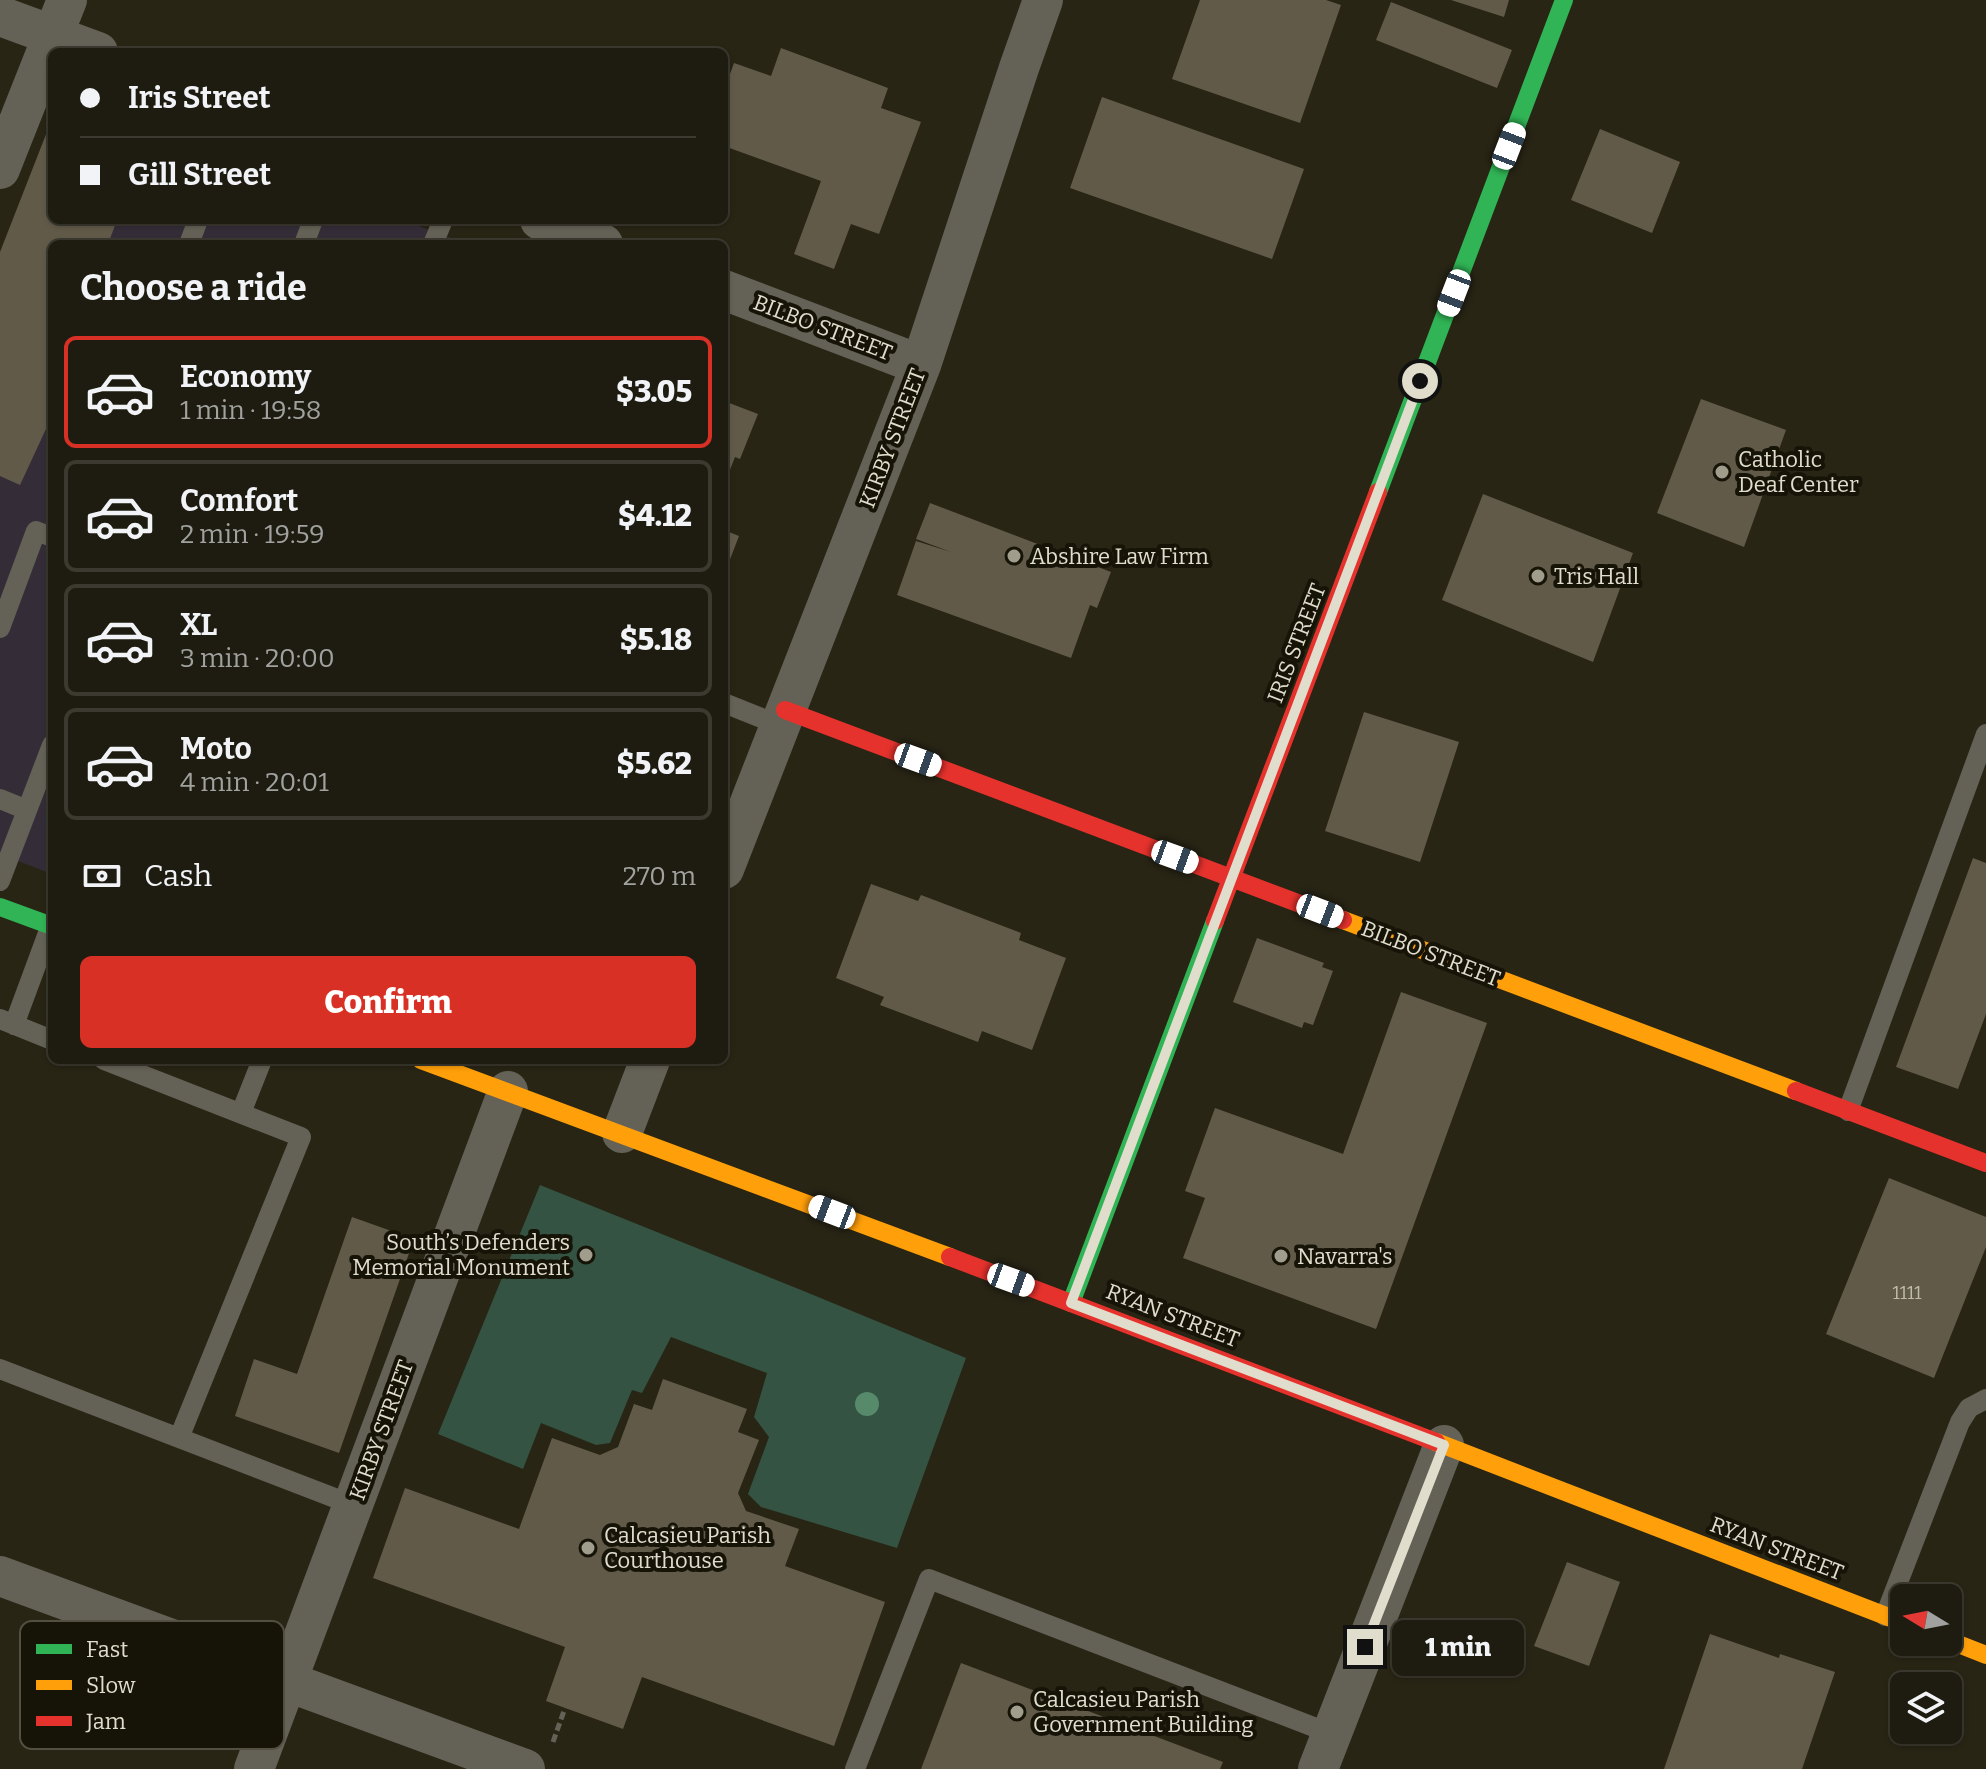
<!DOCTYPE html>
<html lang="en">
<head>
<meta charset="utf-8">
<style>
	body { margin:0; font-family:Bitter,serif; background:#2b291e; color:#f1f3f6; height:100vh; display:flex; flex-direction:column; font-size:30px; white-space:nowrap }
	* { box-sizing:border-box; margin:0 }
	p { font-size:26px; color:#a1a19f }
	.icon { flex:none; width:44px; height:44px; fill:none; stroke:currentColor; stroke-width:2; stroke-linecap:round; stroke-linejoin:round }
	.map { position:relative; flex:1; overflow:hidden }
	.sheet { position:absolute; left:48px; top:240px; width:680px; height:824px; display:flex; flex-direction:column; background:#1e1c10; border-radius:12px; box-shadow:0 2px 6px #0004,0 0 0 2px #3c3a30 }
	.sheet>* { flex:none }
	.top-card { position:absolute; left:48px; top:48px; width:680px; height:176px; border-radius:12px; box-shadow:0 2px 6px #0004,0 0 0 2px #3c3a30; display:grid; align-content:center; height:176px; padding:0 32px; background:#1e1c10 }
	.needle { width:52px; rotate:280deg }
	.controls { position:absolute; left:1890px; top:1584px; display:grid; gap:16px }
	.controls a { display:grid; place-items:center; width:72px; height:72px; border-radius:12px; background:#1e1c10; box-shadow:0 2px 6px #0004,0 0 0 2px #3c3a30; font-size:40px }
	.end { position:absolute; width:36px; height:36px; margin:-18px; border:10px solid #e0ddcc; background:#111; box-shadow:0 0 0 4px #111 }
	.from { border-radius:50% }
	.bubble { position:absolute; height:56px; border-radius:12px; background:#1e1c10; box-shadow:0 2px 6px #0004,0 0 0 2px #3c3a30; font-size:26px; font-weight:800; line-height:56px; text-align:center }
	.car { position:absolute; width:24px; height:48px; margin:-24px -12px; border-radius:10px; box-shadow:0 0 6px 2px #0007; background:linear-gradient(#fff 24%,#345 0 40%,#fff 0 76%,#345 0 86%,#fff 0) }
	.top-card b { display:flex; align-items:center; gap:28px; height:76px; font-size:30px }
	.top-card b+b { border-top:2px solid #3c3a30 }
	.top-card i { width:20px; height:20px; background:#f1f3f6 }
	ul { padding:0; list-style:none }
	li { display:flex; align-items:center; gap:24px; height:112px; margin:0 16px 12px; padding:0 16px; border:4px solid #3c3a30; border-radius:12px }
	li div { flex:1 }
	li b { display:block; font-size:30px }
	li em { font-style:normal; font-weight:800 }
	li.current { border-color:#d93025 }
	li>.icon { width:72px; height:72px; stroke-width:1.5 }
	h2 { padding:0 32px; font-size:36px; line-height:96px }
	.pay { display:flex; align-items:center; gap:20px; height:88px; padding:0 32px; font-size:30px }
	.pay p { margin-inline-start:auto }
	.cta { display:flex; gap:16px; margin-top:auto; padding:16px 32px }
	.cta a { flex:1; height:92px; border-radius:12px; background:#d93025; color:#fff; font-size:32px; font-weight:800; line-height:92px; text-align:center }
	.map>svg:first-child { display:block }
</style>
</head>
<body>
<div class="map">
<svg width="1986" height="1769" viewBox="0 0 1986 1769">
	<rect width="100%" height="100%" fill="#282515"/>
	<path fill="#342d38" d="M52 220H402L468 244H52V874L0 854V256Z"/>
	<path fill="#345342" d="M540 1185 806 1292 966 1358 897 1548 761 1507 748 1494 769 1437 754 1417 767 1373 671 1337 642 1393 632 1390 610 1443 596 1445 541 1423 523 1469 438 1434Z"/>
	<path fill="#625a49" d="M1200 0H1326L1341 5 1300 123 1172 79Z
		M1451 0H1509L1504 17Z
		M1391 2 1512 50 1497 88 1376 40Z
		M781 48 888 88 881 108 921 122 879 234 851 224 834 269 794 254 821 181 724 146V90L734 63 771 76Z
		M1102 97 1304 169 1272 259 1070 188Z
		M52 119V220H117L108 244H52V416L20 485 0 476V252Z
		M1600 129 1680 162 1652 233 1571 200Z
		M1701 399 1786 430 1744 547 1657 513Z
		M724 401 758 414 740 459 735 457 724 485Z
		M1483 494 1633 553 1593 662 1442 600Z
		M930 503 1111 572 1097 608 1090 605 1071 658 897 595 916 541 951 552 916 539Z
		M724 530 739 536 724 575Z
		M1364 712 1459 742 1420 862 1325 831Z
		M1973 858 1986 863V1014L1958 1089 1896 1067Z
		M871 884 918 901 921 895 1021 933 1019 940 1066 958 1032 1050 982 1031 978 1042 880 1005 884 997 836 978Z
		M1257 938 1324 963 1322 967 1333 971 1313 1025 1304 1022 1302 1028 1233 1002Z
		M1401 992 1487 1023 1376 1329 1183 1258 1205 1198 1185 1191 1215 1108 1343 1154Z
		M1889 1178 1986 1217V1247L1934 1378 1826 1334Z
		M352 1217 414 1239 339 1453 235 1416 254 1359 297 1374Z
		M663 1379 747 1409 738 1432 759 1440 738 1493 746 1511 799 1529 785 1566 885 1602 834 1746 642 1677 623 1729 546 1701 565 1647 373 1578 405 1488 519 1529 552 1438 600 1455 618 1447 634 1404 652 1410Z
		M1567 1562 1620 1582 1589 1666 1534 1646Z
		M1710 1634 1779 1658 1780 1654 1835 1672 1802 1769H1664Z
		M961 1663 1223 1762 1220 1769H921Z"/>
	<g fill="none" stroke-linecap="round" stroke-linejoin="round">
		<path stroke="#646156" stroke-width="5" stroke-dasharray="8 4" stroke-linecap="butt" d="M553 1742 565 1708"/>
		<path stroke="#646256" stroke-width="20" d="M189 244 198 220
			M304 244 313 220
			M433 244 443 220
			M0 628 36 531 52 537
			M724 703 779 725
			M0 799 27 810
			M0 881 52 745
			M0 1019 52 1040
			M14 1025 51 925
			M104 1060 301 1137 179 1438
			M1848 1111 1986 734
			M241 1113 262 1060
			M0 1369 353 1505
			M1885 1616 1960 1422 1969 1408 1986 1399
			M855 1769 929 1579 1332 1734"/>
		<path stroke="#646256" stroke-width="40" d="M0 16 98 52
			M0 169 67 0
			M540 220 603 244
			M724 290 921 365
			M724 869 921 365 1019 68 1043 0
			M622 1133 650 1060
			M0 1576 525 1769
			M254 1769 508 1091
			M1318 1769 1444 1445"/>
		<path stroke="#30b455" stroke-width="18" d="M1378 492 1564 0
			M0 907 52 926
			M1071 1303 1215 921"/>
		<path stroke="#ff9f0a" stroke-width="18" d="M1343 920 1796 1091
			M421 1060 950 1257
			M1436 1442 1904 1623
			M1948 1640 1986 1655"/>
		<path stroke="#e5322d" stroke-width="18" d="M785 710 1343 920
			M1215 921 1378 492
			M1796 1091 1986 1163
			M950 1257 1436 1442"/>
	</g>
	<circle fill="#568a6b" cx="867" cy="1404" r="12"/>
	<g fill="none" stroke-linecap="round" stroke-linejoin="round">
		<path stroke="#e0ddcc" stroke-width="10" d="M1365 1647 1444 1445 1071 1303 1420 381"/>
	</g>
	<g fill="#a09d8c" stroke="#161307" stroke-width="3">
		<circle cx="1722" cy="472" r="8"/>
		<circle cx="1014" cy="556" r="8"/>
		<circle cx="1538" cy="576" r="8"/>
		<circle cx="586" cy="1255" r="8"/>
		<circle cx="1281" cy="1256" r="8"/>
		<circle cx="588" cy="1548" r="8"/>
		<circle cx="1017" cy="1712" r="8"/>
	</g>
	<g text-anchor="middle" stroke-width="8" stroke-linejoin="round" paint-order="stroke">
		<g font-size="18" fill="#c0bcab">
			<text x="1907" y="1299">1111</text>
		</g>
		<g font-size="22" fill="#e0ddcc" stroke="#161307">
			<text transform="translate(823 327) rotate(21)" y="8">BILBO STREET</text>
			<text transform="translate(892 438) rotate(-69)" y="8">KIRBY STREET</text>
			<text transform="translate(1296 643) rotate(-69)" y="8">IRIS STREET</text>
			<text transform="translate(1431 953) rotate(21)" y="8">BILBO STREET</text>
			<text transform="translate(1173 1315) rotate(21)" y="8">RYAN STREET</text>
			<text transform="translate(381 1430) rotate(-70)" y="8">KIRBY STREET</text>
			<text transform="translate(1777 1548) rotate(21)" y="8">RYAN STREET</text>
		</g>
		<g font-size="22" fill="#e0ddcc" stroke="#161307" text-anchor="start">
			<text x="1738" y="467">Catholic<tspan x="1738" dy="25">Deaf Center</tspan></text>
			<text x="1030" y="564">Abshire Law Firm</text>
			<text x="1554" y="584">Tris Hall</text>
			<text x="570" y="1250" text-anchor="end">South’s Defenders<tspan x="570" dy="25">Memorial Monument</tspan></text>
			<text x="1297" y="1264">Navarra's</text>
			<text x="604" y="1543">Calcasieu Parish<tspan x="604" dy="25">Courthouse</tspan></text>
			<text x="1033" y="1707">Calcasieu Parish<tspan x="1033" dy="25">Government Building</tspan></text>
		</g>
	</g>
	<rect x="20" y="1621" width="264" height="128" rx="12" fill="#161307" stroke="#535042" stroke-width="2"/>
	<rect x="36" y="1644" width="36" height="10" fill="#30b455"/>
	<rect x="36" y="1680" width="36" height="10" fill="#ff9f0a"/>
	<rect x="36" y="1716" width="36" height="10" fill="#e5322d"/>
	<g font-size="22" fill="#e0ddcc">
		<text x="86" y="1657">Fast</text>
		<text x="86" y="1693">Slow</text>
		<text x="86" y="1729">Jam</text>
	</g>
</svg>
<div class="controls">
<a><svg class="needle" viewBox="-14 -14 28 28"><path d="M0-13l5 13h-10z" fill="#e53935"/><path d="M0 13l5-13h-10z" fill="#a1a19f"/></svg></a>
<a><svg class="icon" aria-label="layers" viewBox="0 0 24 24"><path d="M12 4l9 5-9 5-9-5zM3 14l9 5 9-5"/></svg></a>
</div>
<i class="end from" style="left:1420px;top:381px"></i>
<i class="end" style="left:1365px;top:1647px"></i>
<div class="bubble" style="left:1392px;top:1620px;width:132px">1 min</div>
<i class="car" style="left:1509px;top:146px;rotate:21deg"></i>
<i class="car" style="left:1454px;top:293px;rotate:201deg"></i>
<i class="car" style="left:918px;top:760px;rotate:110deg"></i>
<i class="car" style="left:1175px;top:857px;rotate:110deg"></i>
<i class="car" style="left:1320px;top:911px;rotate:111deg"></i>
<i class="car" style="left:832px;top:1212px;rotate:291deg"></i>
<i class="car" style="left:1011px;top:1280px;rotate:110deg"></i>
<div class="top-card">
<b><i class="from"></i>Iris Street</b>
<b><i></i>Gill Street</b>
</div>
<section class="sheet">
<h2>Choose a ride</h2>
<ul>
<li class="current"><svg class="icon" aria-label="car" viewBox="0 0 24 24"><path d="M5 17H2v-5l4-1 3-4h7l3 4 3 1v5h-3M9 17h6M6 11h13"/><circle cx="7" cy="17" r="2"/><circle cx="17" cy="17" r="2"/></svg><div><b>Economy</b><p>1 min · 19:58</p></div><em>$3.05</em></li>
<li><svg class="icon" aria-label="car" viewBox="0 0 24 24"><path d="M5 17H2v-5l4-1 3-4h7l3 4 3 1v5h-3M9 17h6M6 11h13"/><circle cx="7" cy="17" r="2"/><circle cx="17" cy="17" r="2"/></svg><div><b>Comfort</b><p>2 min · 19:59</p></div><em>$4.12</em></li>
<li><svg class="icon" aria-label="car" viewBox="0 0 24 24"><path d="M5 17H2v-5l4-1 3-4h7l3 4 3 1v5h-3M9 17h6M6 11h13"/><circle cx="7" cy="17" r="2"/><circle cx="17" cy="17" r="2"/></svg><div><b>XL</b><p>3 min · 20:00</p></div><em>$5.18</em></li>
<li><svg class="icon" aria-label="car" viewBox="0 0 24 24"><path d="M5 17H2v-5l4-1 3-4h7l3 4 3 1v5h-3M9 17h6M6 11h13"/><circle cx="7" cy="17" r="2"/><circle cx="17" cy="17" r="2"/></svg><div><b>Moto</b><p>4 min · 20:01</p></div><em>$5.62</em></li>
</ul>
<div class="pay"><svg class="icon" aria-label="cash" viewBox="0 0 24 24"><path d="M3 7h18v10H3z"/><circle cx="12" cy="12" r="2"/></svg>Cash<p>270 m</p></div>
<div class="cta"><a>Confirm</a></div>
</section>
</div>
</body>
</html>
